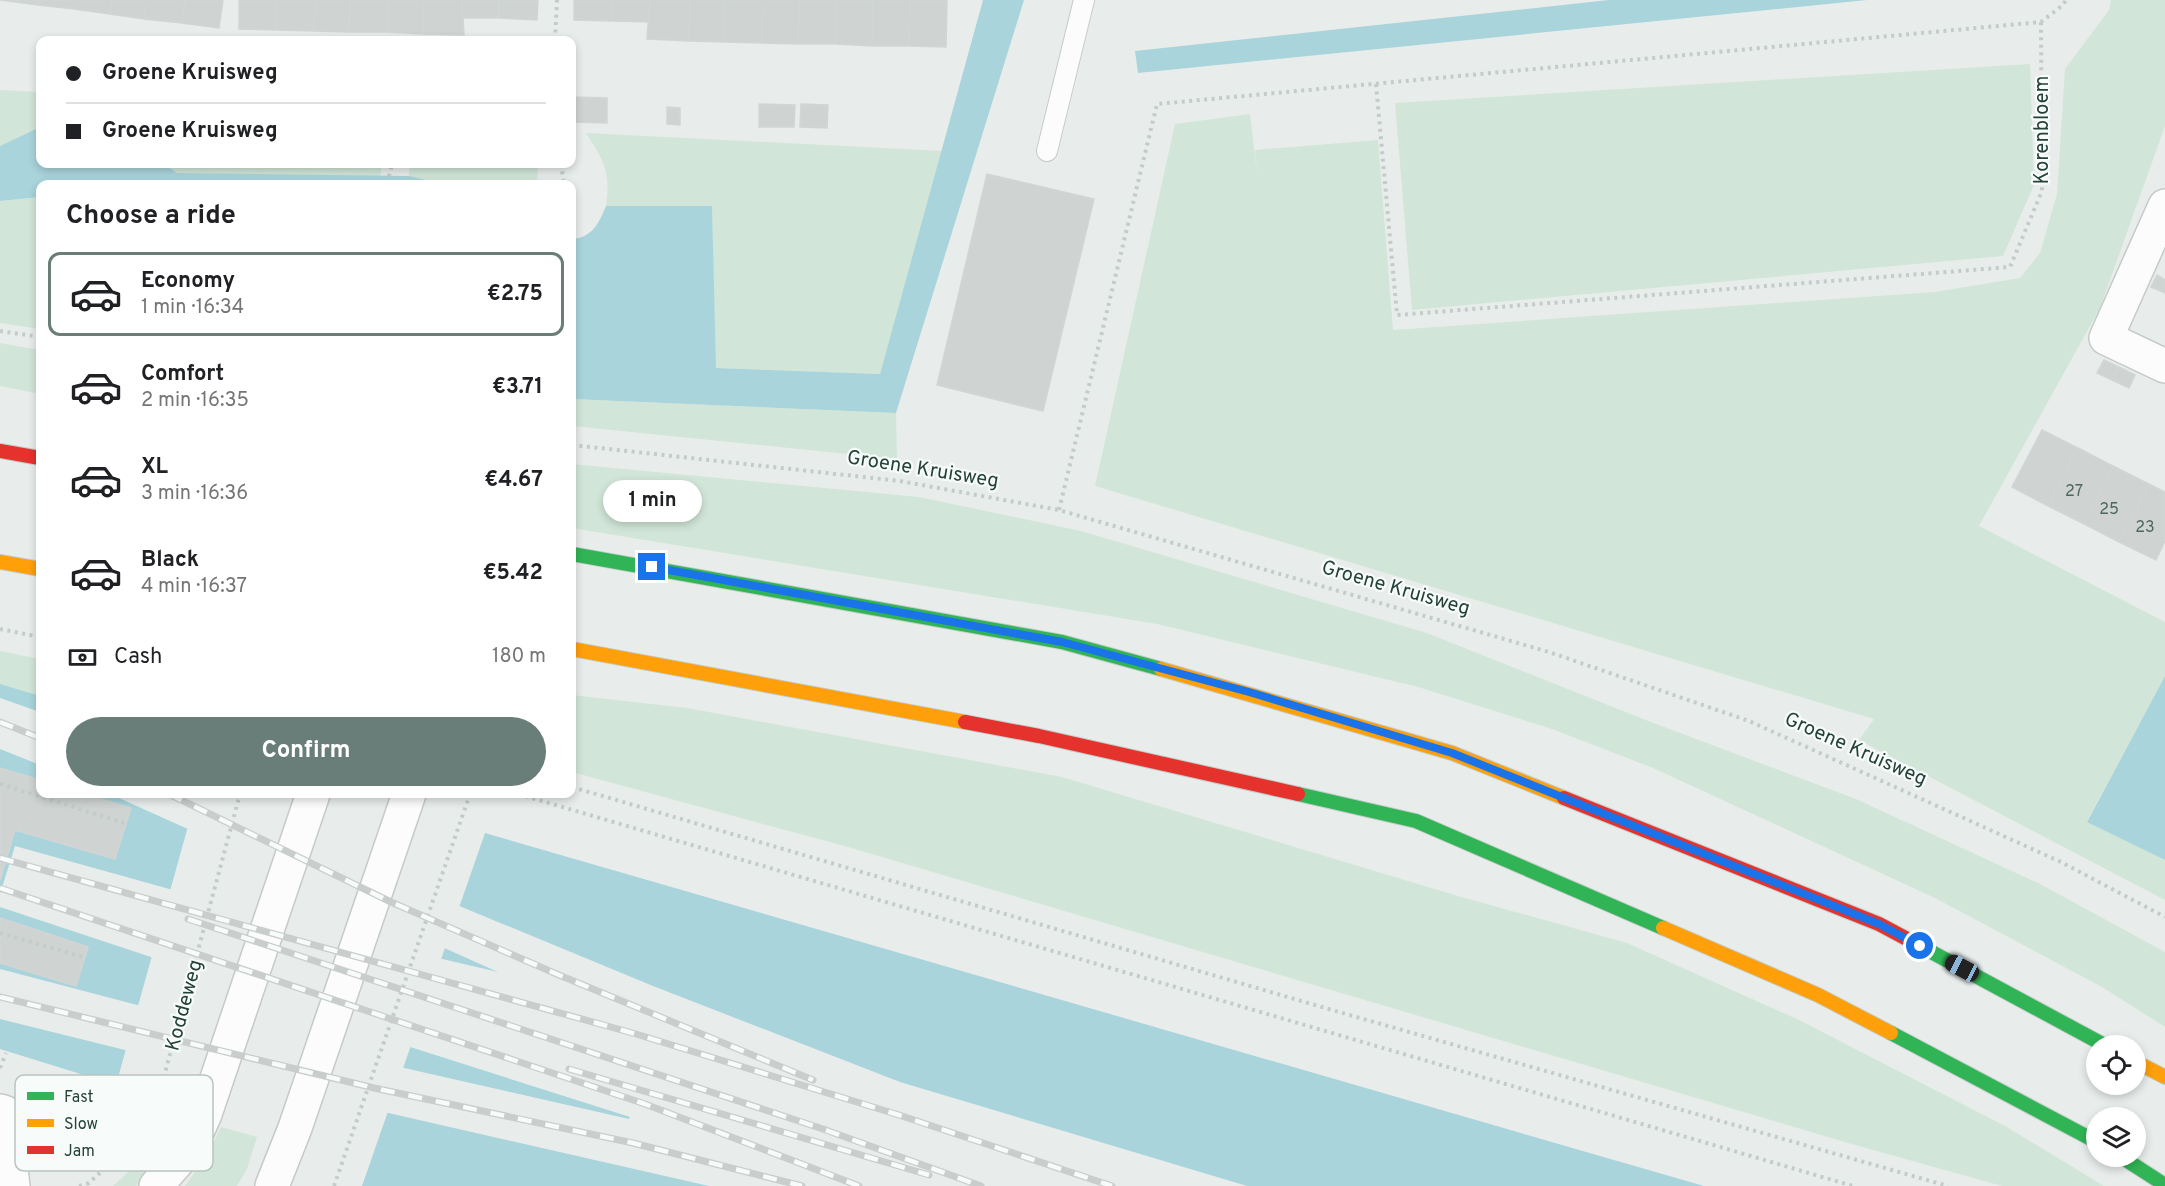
<!DOCTYPE html>
<html lang="en">
<head>
<meta charset="utf-8">
<style>
	body { margin:0; font-family:Overpass,sans-serif; background:#f2f2f2; color:#202124; height:100vh; display:flex; flex-direction:column; font-size:22px; white-space:nowrap }
	* { box-sizing:border-box; margin:0 }
	p { font-size:20px; color:#757577 }
	.icon { flex:none; width:33px; height:33px; fill:none; stroke:currentColor; stroke-width:2; stroke-linecap:round; stroke-linejoin:round }
	.map { position:relative; flex:1; overflow:hidden }
	.panel { position:absolute; left:36px; top:180px; width:540px; height:618px; display:flex; flex-direction:column; background:#fff; border-radius:12px; box-shadow:0 3px 9px #0003 }
	.panel>* { flex:none }
	.top-card { position:absolute; left:36px; top:36px; width:540px; height:132px; border-radius:12px; box-shadow:0 3px 9px #0003; display:grid; align-content:center; height:132px; padding:0 30px; background:#fff }
	.buttons { position:absolute; left:2086px; top:1035px; display:grid; gap:12px }
	.buttons a { display:grid; place-items:center; width:60px; height:60px; border-radius:50%; background:#fff; box-shadow:0 3px 9px #0003; font-size:30px }
	.end { position:absolute; width:27px; height:27px; margin:-14px; border:8px solid #1a73e8; background:#fff; box-shadow:0 0 0 3px #fff }
	.from { border-radius:50% }
	.bubble { position:absolute; height:42px; border-radius:21px; background:#fff; box-shadow:0 3px 9px #0003; font-size:20px; font-weight:700; line-height:42px; text-align:center }
	.car { position:absolute; width:18px; height:36px; margin:-18px -9px; border-radius:8px; box-shadow:0 0 4px 2px #0007; background:linear-gradient(#222 24%,#8ab4d8 0 40%,#222 0 76%,#8ab4d8 0 86%,#222 0) }
	.top-card b { display:flex; align-items:center; gap:21px; height:57px; font-size:22px }
	.top-card b+b { border-top:2px solid #e0e0e0 }
	.top-card i { width:15px; height:15px; background:#202124 }
	ul { padding:0; list-style:none }
	li { display:flex; align-items:center; gap:18px; height:84px; margin:0 12px 9px; padding:0 18px; border:3px solid transparent; border-radius:12px }
	li div { flex:1 }
	li b { display:block; font-size:22px }
	li em { font-style:normal; font-weight:700 }
	li.on { border-color:#697e78 }
	li>.icon { width:54px; height:54px; stroke-width:1.5 }
	h2 { padding:0 30px; font-size:27px; line-height:72px }
	.pay { display:flex; align-items:center; gap:15px; height:66px; padding:0 30px; font-size:22px }
	.pay p { margin-inline-start:auto }
	.primary-button { display:flex; gap:12px; margin-top:auto; padding:12px 30px }
	.primary-button a { flex:1; height:69px; border-radius:36px; background:#697e78; color:#fff; font-size:24px; font-weight:700; line-height:69px; text-align:center }
	.map>svg:first-child { display:block }
</style>
</head>
<body>
<div class="map">
<svg width="2165" height="1186" viewBox="0 0 2165 1186">
	<rect width="100%" height="100%" fill="#e8edeb"/>
	<path fill="#d1e6d8" d="M2111 0H2165V126L2100 308 1979 526 2165 622V676L2087 821 2165 860V900L1859 740 1874 719 1095 486 1175 124 1250 114 1257 173 1255 150 1378 140 1393 330 1935 292 2020 278 2040 253 2057 194 2065 69 2109 10Z
		M2030 64 2034 185 2003 256 1412 310 1395 103Z
		M0 90 40 92V127L0 146Z
		M586 133 943 151 880 374 715 368 712 206H606C611 172 604 161 586 133Z
		M164 164H382L380 177 177 173Z
		M410 164H538L537 184H443L409 176Z
		M40 197V329L0 323V201Z
		M0 343 40 350V394L0 386Z
		M572 399 896 413 897 459 572 426Z
		M572 464 919 497 1081 531 1427 633 1643 719 1856 799 2040 884 2165 952V1027L2102 987 1935 898 1653 768 1552 729 1418 687 1157 624 572 528Z
		M0 651 40 659V714L0 695Z
		M572 695 687 708 1062 777 1458 896 1627 943 1799 1020 2005 1126 2104 1186H2002L1848 1143 848 847 572 772Z
		M170 1109 185 1113C174 1142 160 1165 136 1186H113C141 1161 155 1144 170 1109Z
		M221 1127 257 1137 247 1169 237 1186H185L209 1152Z"/>
	<path fill="#a9d4db" d="M983 0H1024L896 413 572 399V239C592 238 599 223 606 206H712L716 368 880 374Z
		M1609 0H1867L1138 73 1135 51Z
		M40 127V164H164L177 173 409 176 443 184H40V197L0 201V146Z
		M2165 676V860L2087 822Z
		M0 684 40 696V794H197L116 1085 0 1049Z
		M485 833 1704 1186H362Z"/>
	<path fill="#e8edeb" d="M0 698 40 712V765L0 749Z
		M110 794H200L190 830Z
		M15 846 173 890 154 958 0 907V894Z
		M457 905 653 986 900 1082 1247 1186H709L384 1112 400 1067 629 1119 630 1117 407 1046 438 958 498 972 442 947Z
		M0 969 141 1006 129 1051 0 1019Z"/>
	<path fill="#cfd4d2" stroke="#d1d6d4" stroke-width="1.5" d="M0 0H39L38 5Z
		M39 0H75L74 9 38 5Z
		M75 0H112L110 14 74 9Z
		M112 0H147L144 19 110 14Z
		M147 0H185L182 23 144 19Z
		M185 0H223L219 28 182 23Z
		M239 0H277L276 30 239 29Z
		M277 0H315L314 31 276 30Z
		M315 0H350L349 32 314 31Z
		M350 0H389L388 32H349Z
		M389 0H424L423 34 388 32Z
		M424 0H462L464 35 423 34Z
		M462 0H499V18H462Z
		M499 0H538L537 20 499 18Z
		M574 0H613L612 21 574 20Z
		M613 0H650L649 22 612 21Z
		M650 0H690L689 41 647 39Z
		M690 0H724V42L689 41Z
		M724 0H763L762 43 724 42Z
		M763 0H799L798 44 762 43Z
		M799 0H837L836 44H798Z
		M837 0H873L872 46 836 44Z
		M873 0H910L909 46H872Z
		M910 0H947L946 47 909 46Z
		M574 97 607 98V123L573 122Z
		M759 104 795 105 794 127H759Z
		M801 104 828 105 827 128 800 127Z
		M667 107 680 108V125L667 124Z
		M987 174 1094 199 1043 411 937 385Z
		M2157 275 2165 280V293L2151 287Z
		M2104 360 2119 367 2112 380 2097 373Z
		M2119 367 2135 375 2129 388 2112 380Z
		M2042 430 2078 448 2048 506 2012 487Z
		M2078 448 2113 466 2084 524 2048 506Z
		M2113 466 2149 484 2119 542 2084 524Z
		M2149 484 2165 492V541L2156 560 2119 542Z
		M0 768 40 780V794H84L131 808 115 859 15 830 0 880Z
		M0 918 88 947 76 986 0 963Z"/>
	<g fill="none" stroke-linecap="round" stroke-linejoin="round">
		<defs>
			<path id="lane" d="M1047 151 1084 0"/>
			<path id="street" d="M2165 206 2106 338 2165 366
				M0 1111 4 1112 13 1186
				M156 1186 191 1146 205 1114 313 794
				M272 1186 295 1128 409 794"/>
			<path id="fast" d="M572 554 1062 642 1161 669
				M1298 794 1416 821 1663 928
				M1924 948 2106 1046
				M1891 1033 2097 1142
				M2120 1156 2165 1185"/>
			<path id="slow" d="M0 562 40 569
				M572 649 965 722
				M1161 669 1452 753 1564 798
				M1663 928 1818 995 1891 1033
				M2136 1062 2165 1077"/>
			<path id="jam" d="M0 451 40 458
				M965 722 1039 736 1298 794
				M1564 798 1879 924 1924 948"/>
		</defs>
		<use href="#lane" stroke="#c5cac8" stroke-width="22"/>
		<use href="#street" stroke="#c5cac8" stroke-width="36"/>
		<use href="#fast" stroke="#c3ccc9" stroke-width="16"/>
		<use href="#slow" stroke="#c3ccc9" stroke-width="16"/>
		<use href="#jam" stroke="#c3ccc9" stroke-width="16"/>
		<path stroke="#c3ccca" stroke-width="4" stroke-dasharray="3 4.5" stroke-linecap="butt" d="M555 40 557 0
			M1376 84 1397 315 2010 267 2042 191 2041 22
			M561 164 564 184
			M387 184 392 164
			M0 331 40 337
			M572 445 900 481 1059 510 1549 652 1749 721 2061 862 2165 917
			M1059 510 1157 104 2041 22 2063 5 2066 0
			M0 629 40 637
			M0 784 124 823
			M572 787 1332 1010 1948 1186
			M518 794 1853 1186
			M0 933 83 957
			M0 1068 6 1053
			M79 1186 89 1183 122 1152 155 1110 240 794
			M334 1186 470 794"/>
		<use href="#lane" stroke="#fcfcfc" stroke-width="20"/>
		<use href="#street" stroke="#fcfcfc" stroke-width="33"/>
		<use href="#fast" stroke="#30b455" stroke-width="14"/>
		<use href="#slow" stroke="#ff9f0a" stroke-width="14"/>
		<use href="#jam" stroke="#e5322d" stroke-width="14"/>
		<defs>
			<path id="rail" d="M0 722 40 738
				M169 794 391 902 559 975 813 1080
				M0 858 636 1034 899 1115 1112 1186
				M0 888 645 1104 859 1186
				M188 919 823 1129 981 1186
				M0 997 374 1088 633 1143 802 1186
				M569 1069 929 1175"/>
		</defs>
		<use href="#rail" stroke="#c9cdcc" stroke-width="7"/>
		<use href="#rail" stroke="#f7fbf9" stroke-width="4.5" stroke-dasharray="14" stroke-linecap="butt"/>
	</g>
	<g fill="none" stroke-linecap="round" stroke-linejoin="round">
		<path stroke="#1a73e8" stroke-width="8" d="M652 567 1062 642 1249 692 1452 753 1879 924 1920 946"/>
	</g>
	<g text-anchor="middle" stroke-width="4.5" stroke-linejoin="round" paint-order="stroke">
		<g font-size="16" fill="#506761">
			<text x="2074" y="496">27</text>
			<text x="2109" y="514">25</text>
			<text x="2145" y="532">23</text>
		</g>
		<g font-size="20" fill="#24423a" stroke="#f7fbf9">
			<text transform="translate(2041 130) rotate(-90)" y="7">Korenbloem</text>
			<text transform="translate(923 468) rotate(9)" y="7">Groene Kruisweg</text>
			<text transform="translate(1396 587) rotate(16)" y="7">Groene Kruisweg</text>
			<text transform="translate(1856 748) rotate(24)" y="7">Groene Kruisweg</text>
			<text transform="translate(183 1005) rotate(-75)" y="7">Koddeweg</text>
		</g>
	</g>
	<rect x="15" y="1075" width="198" height="96" rx="9" fill="#f7fbf9" stroke="#b8c4c0" stroke-width="1.5"/>
	<rect x="27" y="1092" width="27" height="8" fill="#30b455"/>
	<rect x="27" y="1119" width="27" height="8" fill="#ff9f0a"/>
	<rect x="27" y="1146" width="27" height="8" fill="#e5322d"/>
	<g font-size="16" fill="#24423a">
		<text x="64" y="1102">Fast</text>
		<text x="64" y="1129">Slow</text>
		<text x="64" y="1156">Jam</text>
	</g>
</svg>
<div class="buttons">
<a><svg class="icon" aria-label="locate" viewBox="0 0 24 24"><circle cx="12" cy="12" r="6"/><path d="M12 2v4M12 18v4M2 12h4M18 12h4"/></svg></a>
<a><svg class="icon" aria-label="layers" viewBox="0 0 24 24"><path d="M12 4l9 5-9 5-9-5zM3 14l9 5 9-5"/></svg></a>
</div>
<i class="end from" style="left:1920px;top:946px"></i>
<i class="end" style="left:652px;top:567px"></i>
<div class="bubble" style="left:603px;top:480px;width:99px">1 min</div>
<i class="car" style="left:1962px;top:968px;rotate:298deg"></i>
<div class="top-card">
<b><i class="from"></i>Groene Kruisweg</b>
<b><i></i>Groene Kruisweg</b>
</div>
<section class="panel">
<h2>Choose a ride</h2>
<ul>
<li class="on"><svg class="icon" aria-label="car" viewBox="0 0 24 24"><path d="M5 17H2v-5l4-1 3-4h7l3 4 3 1v5h-3M9 17h6M6 11h13"/><circle cx="7" cy="17" r="2"/><circle cx="17" cy="17" r="2"/></svg><div><b>Economy</b><p>1 min · 16:34</p></div><em>€2.75</em></li>
<li><svg class="icon" aria-label="car" viewBox="0 0 24 24"><path d="M5 17H2v-5l4-1 3-4h7l3 4 3 1v5h-3M9 17h6M6 11h13"/><circle cx="7" cy="17" r="2"/><circle cx="17" cy="17" r="2"/></svg><div><b>Comfort</b><p>2 min · 16:35</p></div><em>€3.71</em></li>
<li><svg class="icon" aria-label="car" viewBox="0 0 24 24"><path d="M5 17H2v-5l4-1 3-4h7l3 4 3 1v5h-3M9 17h6M6 11h13"/><circle cx="7" cy="17" r="2"/><circle cx="17" cy="17" r="2"/></svg><div><b>XL</b><p>3 min · 16:36</p></div><em>€4.67</em></li>
<li><svg class="icon" aria-label="car" viewBox="0 0 24 24"><path d="M5 17H2v-5l4-1 3-4h7l3 4 3 1v5h-3M9 17h6M6 11h13"/><circle cx="7" cy="17" r="2"/><circle cx="17" cy="17" r="2"/></svg><div><b>Black</b><p>4 min · 16:37</p></div><em>€5.42</em></li>
</ul>
<div class="pay"><svg class="icon" aria-label="cash" viewBox="0 0 24 24"><path d="M3 7h18v10H3z"/><circle cx="12" cy="12" r="2"/></svg>Cash<p>180 m</p></div>
<div class="primary-button"><a>Confirm</a></div>
</section>
</div>
</body>
</html>
